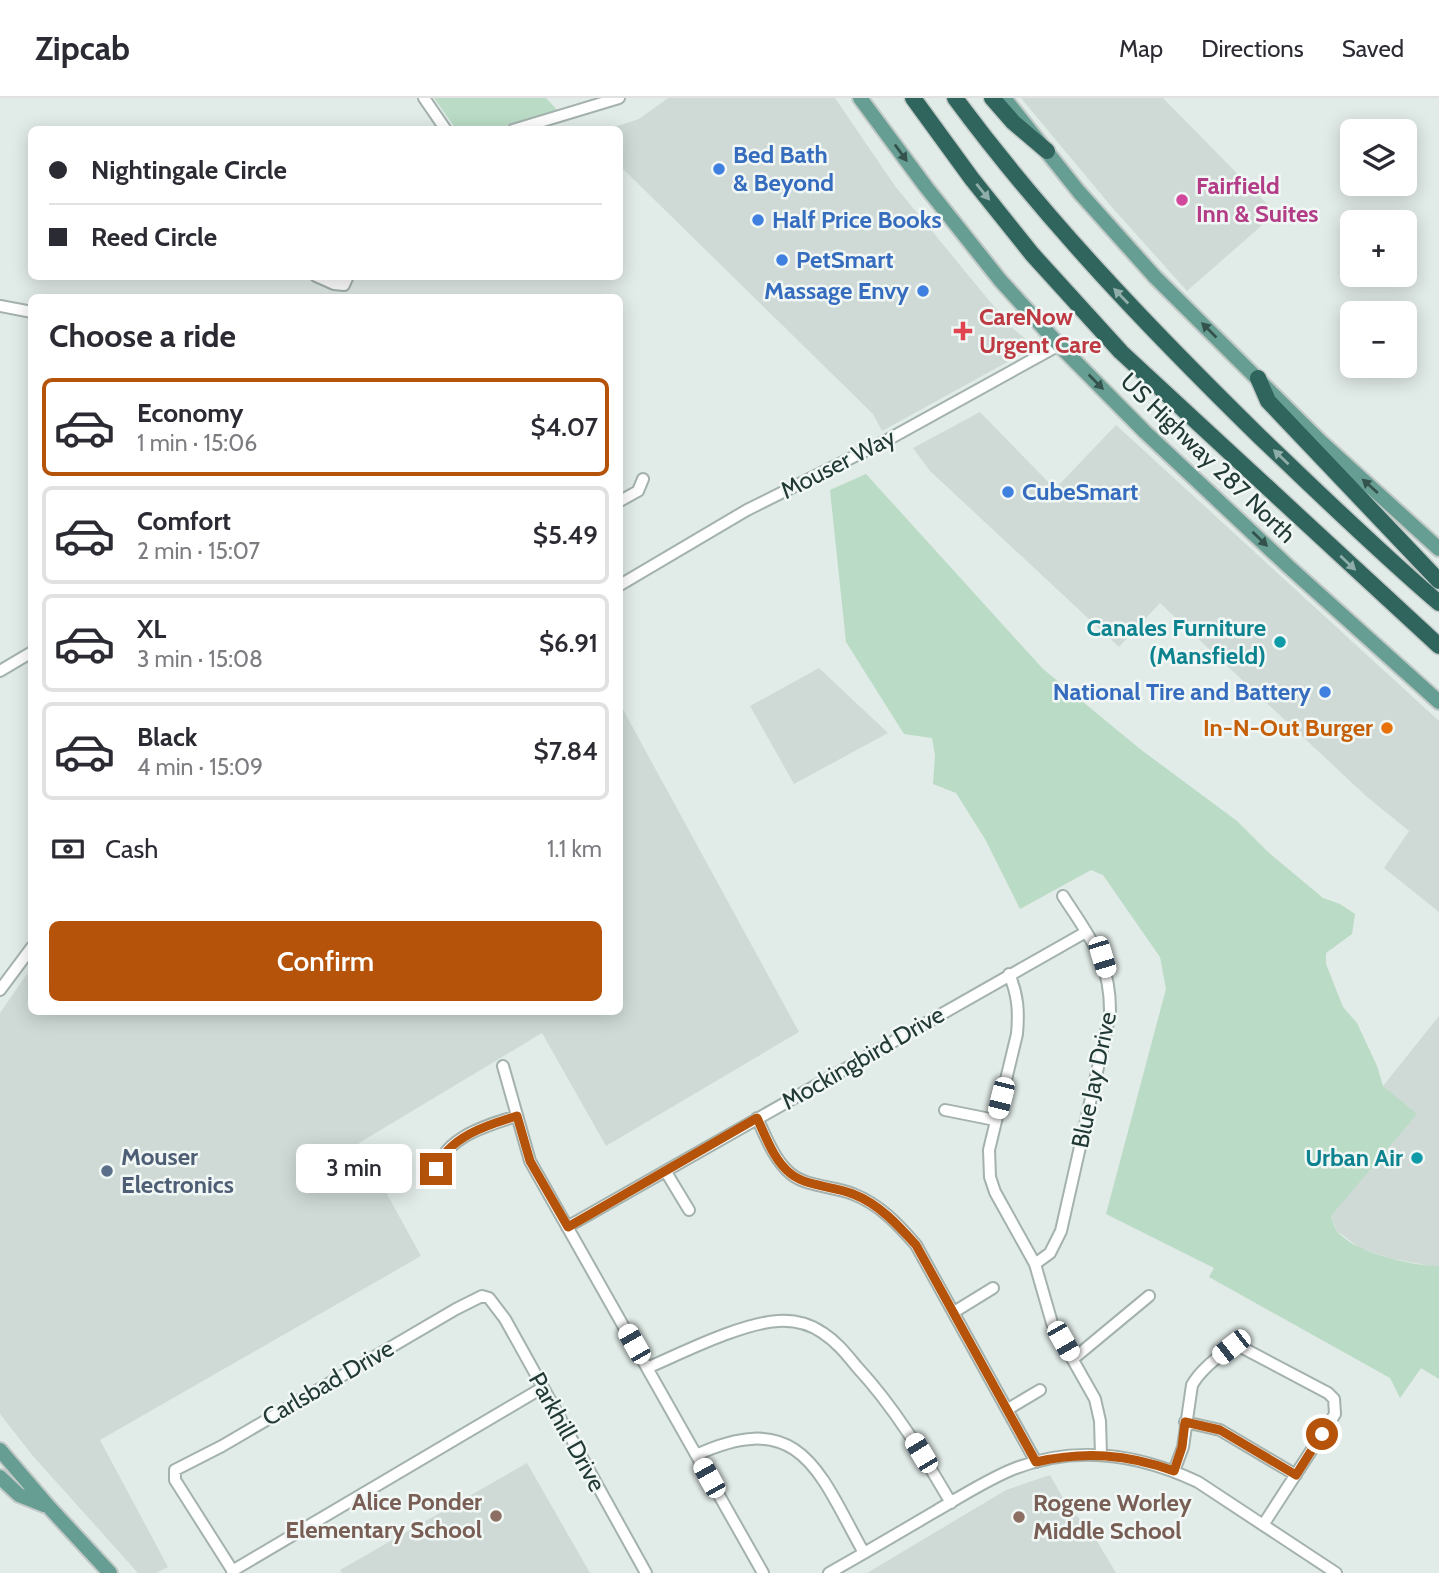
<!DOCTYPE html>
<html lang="en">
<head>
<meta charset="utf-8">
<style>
	body { margin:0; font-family:Cabin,sans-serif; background:#f2f2f3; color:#2b2b33; height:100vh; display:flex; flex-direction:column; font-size:26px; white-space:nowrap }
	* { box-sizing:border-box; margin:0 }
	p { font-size:23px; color:#7c7c81 }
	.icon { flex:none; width:38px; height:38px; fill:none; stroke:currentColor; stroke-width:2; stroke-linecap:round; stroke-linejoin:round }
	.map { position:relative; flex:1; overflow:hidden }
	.drawer { position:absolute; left:28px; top:196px; width:595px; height:721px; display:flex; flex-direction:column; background:#fff; border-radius:10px; box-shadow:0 4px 18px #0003 }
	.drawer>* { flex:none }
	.guide { position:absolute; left:28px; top:28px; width:595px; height:154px; border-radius:10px; box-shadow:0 4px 18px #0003; display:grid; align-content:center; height:154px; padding:0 21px; background:#fff }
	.buttons { position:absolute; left:1340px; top:21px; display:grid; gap:14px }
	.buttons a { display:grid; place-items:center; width:77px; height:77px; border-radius:10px; background:#fff; box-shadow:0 4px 18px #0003; font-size:35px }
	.end { position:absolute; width:32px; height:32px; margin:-16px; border:9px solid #b45309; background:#fff; box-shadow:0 0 0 4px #fff }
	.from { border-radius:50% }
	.bubble { position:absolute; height:49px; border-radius:10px; background:#fff; box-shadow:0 4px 18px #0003; font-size:23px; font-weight:600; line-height:49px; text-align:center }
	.car { position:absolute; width:21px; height:42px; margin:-21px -10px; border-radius:9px; box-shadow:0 0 5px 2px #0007; background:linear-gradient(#fff 24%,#345 0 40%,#fff 0 76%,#345 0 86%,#fff 0) }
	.guide b { display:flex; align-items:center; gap:24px; height:66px; font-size:26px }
	.guide b+b { border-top:2px solid #e1e1e2 }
	.guide i { width:18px; height:18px; background:#2b2b33 }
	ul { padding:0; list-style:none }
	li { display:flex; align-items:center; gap:21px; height:98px; margin:0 14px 10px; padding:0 7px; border:4px solid #e1e1e2; border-radius:10px }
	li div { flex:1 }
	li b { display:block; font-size:26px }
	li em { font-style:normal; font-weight:600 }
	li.active { border-color:#b45309 }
	li>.icon { width:63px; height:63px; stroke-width:1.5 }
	h2 { padding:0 21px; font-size:32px; line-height:84px }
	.pay { display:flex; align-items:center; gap:18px; height:77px; padding:0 21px; font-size:26px }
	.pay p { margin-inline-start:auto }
	.primary-button { display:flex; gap:14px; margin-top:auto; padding:14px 21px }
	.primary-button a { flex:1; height:80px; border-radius:10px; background:#b45309; color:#fff; font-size:28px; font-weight:600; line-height:80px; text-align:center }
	header { display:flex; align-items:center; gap:42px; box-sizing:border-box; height:98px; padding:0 35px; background:#fff; border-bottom:2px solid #e1e1e2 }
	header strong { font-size:33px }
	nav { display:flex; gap:38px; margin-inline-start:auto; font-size:24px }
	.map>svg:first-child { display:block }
</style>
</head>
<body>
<header>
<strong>Zipcab</strong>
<nav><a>Map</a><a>Directions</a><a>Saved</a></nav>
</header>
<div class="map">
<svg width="1439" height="1475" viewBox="0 0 1439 1475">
	<rect width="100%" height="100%" fill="#e1ebe7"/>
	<path fill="#cfdad6" d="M668 0H835L895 88 1010 228 1035 249 882 333 873 316 620 68V32L608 31 639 21Z
		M1021 0H1163L1276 115 1187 193 1110 107Z
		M980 314 1055 391 1116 327 1439 623V814L1384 770 1409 733 1366 698 1160 505 1119 549 930 373 913 350Z
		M819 570 888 635 794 686 750 608Z
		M620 606 799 934 606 1048 542 935 359 1045 421 1158 100 1342 168 1469 156 1475H138L33 1358 0 1316V915L31 870 32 914H620Z
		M1439 918V1168H1430L1389 1160 1360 1150 1337 1133 1331 1117 1416 1017 1383 988Z
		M527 1365 590 1475H342L340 1472Z
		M1050 1377 1069 1411 1088 1428 1116 1475H867L1006 1392Z"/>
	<path fill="#badbc5" d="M434 0H546L557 12 495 31H456Z
		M866 376 1043 571 1140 651 1237 723 1268 754 1323 800 1340 806 1355 816 1352 836 1326 855V866L1343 909 1357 925 1377 968 1383 988 1417 1016 1331 1118C1333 1122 1334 1129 1337 1133 1354 1155 1413 1168 1439 1168V1281L1421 1270 1400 1300 1390 1280 1209 1179 1214 1170 1106 1116 1166 891 1160 859 1103 777 1091 772 1020 811 985 741 956 695 933 686 935 657 932 640 904 636 846 544 830 392Z"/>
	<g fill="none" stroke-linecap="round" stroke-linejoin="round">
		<defs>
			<path id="minor" d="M424 0 446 32
				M513 32 619 0
				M316 178 334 186 344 187 348 178
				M0 208 32 214
				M620 403 638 393 643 381
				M620 487 747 412 889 341 1059 247
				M0 573 32 554
				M1009 876C1018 897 1019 913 1017 936L989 1052 990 1079 995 1094 1035 1166 1052 1225 1095 1301 1100 1323 1101 1357
				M0 892 32 849
				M503 968 530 1063 763 1475
				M945 1012 995 1022
				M757 1020C766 1039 774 1062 791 1076 807 1089 834 1088 853 1096 879 1106 898 1126 916 1147L1036 1364
				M666 1074 689 1112
				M435 1081C438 1041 484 1028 517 1018
				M567 1129 1086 834
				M1035 1166 1050 1155 1061 1133 1110 916C1111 863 1090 840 1063 798
				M954 1214 993 1190
				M1073 1261 1149 1198
				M647 1270C682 1255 741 1225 778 1223 794 1222 810 1226 823 1235 837 1244 847 1257 857 1269 895 1310 923 1357 951 1405
				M1008 1311 1040 1292
				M1185 1324 1220 1332 1296 1377
				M696 1357C802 1308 820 1377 864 1455
				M1174 1373 1183 1349 1192 1287C1201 1271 1217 1260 1231 1249H1241L1328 1295 1334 1301 1335 1316 1263 1427
				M232 1473 542 1290
				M234 1475 175 1382V1372L222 1348 456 1211 482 1198 489 1200 505 1221 646 1475
				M829 1475C865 1455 900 1434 936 1413 960 1399 985 1383 1011 1372 1074 1346 1139 1356 1198 1384L1336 1475"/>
			<path id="major" d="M860 0 926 89 1000 182 1059 247 1145 334 1289 469 1439 604
				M1004 0 1079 94 1155 179 1320 343 1439 451
				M0 1352 49 1409 110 1475
				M0 1379 19 1397 44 1407"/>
			<path id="highway" d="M913 0 972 81 1032 156 1121 254 1439 548
				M955 0C1046 123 1151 232 1260 339 1319 395 1377 452 1439 505
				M992 0 1013 24 1047 53
				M1258 280 1268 303 1439 483"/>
		</defs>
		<use href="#minor" stroke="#a4b2ae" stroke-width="14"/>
		<use href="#major" stroke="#c1c8c6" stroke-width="18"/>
		<use href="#highway" stroke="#c1c8c6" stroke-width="19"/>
		<use href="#minor" stroke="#fff" stroke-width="10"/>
		<use href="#major" stroke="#679e93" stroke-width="14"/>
		<use href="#highway" stroke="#2f655d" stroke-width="16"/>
	</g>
	<defs><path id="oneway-solid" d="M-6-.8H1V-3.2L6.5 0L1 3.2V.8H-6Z" transform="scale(1.75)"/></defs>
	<g fill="#33534c">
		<use href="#oneway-solid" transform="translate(901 55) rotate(54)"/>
		<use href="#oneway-solid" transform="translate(1209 232) rotate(-135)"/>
		<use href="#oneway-solid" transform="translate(1096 284) rotate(45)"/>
		<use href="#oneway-solid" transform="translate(1370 388) rotate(-138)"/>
		<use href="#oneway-solid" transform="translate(1260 441) rotate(44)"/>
	</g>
	<g fill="#90aea9">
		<use href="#oneway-solid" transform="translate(983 94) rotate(51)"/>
		<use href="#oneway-solid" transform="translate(1121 198) rotate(-134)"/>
		<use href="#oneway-solid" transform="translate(1281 359) rotate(-136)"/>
		<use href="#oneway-solid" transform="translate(1348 465) rotate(43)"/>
	</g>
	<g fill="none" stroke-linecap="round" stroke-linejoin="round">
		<path stroke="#b45309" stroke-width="9" d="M436 1071C448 1039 487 1027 517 1018L530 1063 568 1129 757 1020C766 1039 774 1063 791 1076 808 1089 834 1088 853 1096 879 1106 898 1127 916 1147L1036 1364C1085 1353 1127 1356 1174 1373L1182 1349 1185 1324 1220 1332 1296 1377 1322 1336"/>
	</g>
	<g fill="#3f7fe0" stroke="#f1f7f5" stroke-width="2.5">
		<circle cx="719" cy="71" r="7"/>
		<circle cx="758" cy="122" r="7"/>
		<circle cx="782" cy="162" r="7"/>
		<circle cx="923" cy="193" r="7"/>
		<circle cx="1008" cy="394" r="7"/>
		<circle cx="1325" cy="594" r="7"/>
	</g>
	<circle fill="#d1479c" stroke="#f1f7f5" stroke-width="2.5" cx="1182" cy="102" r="7"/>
	<path fill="#e0444e" stroke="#f1f7f5" stroke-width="2.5" d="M959.5 222.5h7v7h7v7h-7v7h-7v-7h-7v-7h7z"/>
	<g fill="#0f9aa8" stroke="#f1f7f5" stroke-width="2.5">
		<circle cx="1280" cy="544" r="7"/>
		<circle cx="1417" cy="1060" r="7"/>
	</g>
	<circle fill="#e8710a" stroke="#f1f7f5" stroke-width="2.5" cx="1387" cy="630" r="7"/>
	<circle fill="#5c6f8a" stroke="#f1f7f5" stroke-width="2.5" cx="107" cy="1073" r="7"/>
	<g fill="#8d6e63" stroke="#f1f7f5" stroke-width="2.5">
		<circle cx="496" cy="1418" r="7"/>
		<circle cx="1019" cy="1419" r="7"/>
	</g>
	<g text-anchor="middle" stroke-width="5" stroke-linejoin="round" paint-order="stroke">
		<g font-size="24" font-weight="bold" fill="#366cbe" stroke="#f1f7f5" text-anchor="start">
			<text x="733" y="65">Bed Bath<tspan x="733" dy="28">&amp; Beyond</tspan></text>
			<text x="772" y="130">Half Price Books</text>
			<text x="796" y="170">PetSmart</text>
			<text x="909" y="201" text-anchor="end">Massage Envy</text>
			<text x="1022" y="402">CubeSmart</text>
			<text x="1311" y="602" text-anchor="end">National Tire and Battery</text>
		</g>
		<g font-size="24" font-weight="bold" fill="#b23c85" stroke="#f1f7f5" text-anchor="start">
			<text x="1196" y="96">Fairfield<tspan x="1196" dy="28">Inn &amp; Suites</tspan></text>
		</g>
		<g font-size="24" font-weight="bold" fill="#be3a42" stroke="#f1f7f5" text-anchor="start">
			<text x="979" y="227">CareNow<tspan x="979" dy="28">Urgent Care</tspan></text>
		</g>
		<g font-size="24" fill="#223a35" stroke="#f1f7f5">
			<text transform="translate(1208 360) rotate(44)" y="8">US Highway 287 North</text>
			<text transform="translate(838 366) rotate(-27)" y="8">Mouser Way</text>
			<text transform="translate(863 960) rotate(-30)" y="8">Mockingbird Drive</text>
			<text transform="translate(1094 982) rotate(-78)" y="8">Blue Jay Drive</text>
			<text transform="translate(328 1285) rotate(-30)" y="8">Carlsbad Drive</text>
			<text transform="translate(567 1334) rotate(61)" y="8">Parkhill Drive</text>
		</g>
		<g font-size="24" font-weight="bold" fill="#0d838f" stroke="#f1f7f5" text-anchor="end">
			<text x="1266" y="538">Canales Furniture<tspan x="1266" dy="28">(Mansfield)</tspan></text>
			<text x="1403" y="1068">Urban Air</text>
		</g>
		<g font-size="24" font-weight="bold" fill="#c56008" stroke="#f1f7f5" text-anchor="end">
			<text x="1373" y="638">In-N-Out Burger</text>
		</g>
		<g font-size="24" font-weight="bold" fill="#4e5e75" stroke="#f1f7f5" text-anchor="start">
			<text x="121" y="1067">Mouser<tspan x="121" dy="28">Electronics</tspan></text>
		</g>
		<g font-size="24" font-weight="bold" fill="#785e54" stroke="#f1f7f5" text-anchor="end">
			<text x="482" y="1412">Alice Ponder<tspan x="482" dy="28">Elementary School</tspan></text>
			<text x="1033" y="1413" text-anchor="start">Rogene Worley<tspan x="1033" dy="28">Middle School</tspan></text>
		</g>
	</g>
</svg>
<div class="buttons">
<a><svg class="icon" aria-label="layers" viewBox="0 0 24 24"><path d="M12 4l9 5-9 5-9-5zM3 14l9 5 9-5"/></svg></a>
<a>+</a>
<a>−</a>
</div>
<i class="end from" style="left:1322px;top:1336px"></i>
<i class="end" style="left:436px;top:1071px"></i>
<div class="bubble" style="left:296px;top:1046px;width:116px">3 min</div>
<i class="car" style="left:1102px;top:859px;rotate:163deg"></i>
<i class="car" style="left:1001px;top:1000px;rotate:194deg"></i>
<i class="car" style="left:1063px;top:1243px;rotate:150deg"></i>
<i class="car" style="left:634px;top:1246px;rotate:330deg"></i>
<i class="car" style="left:1231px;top:1249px;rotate:232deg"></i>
<i class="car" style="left:921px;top:1355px;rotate:329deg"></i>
<i class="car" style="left:709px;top:1380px;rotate:331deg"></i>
<div class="guide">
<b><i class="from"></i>Nightingale Circle</b>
<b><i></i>Reed Circle</b>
</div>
<section class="drawer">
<h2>Choose a ride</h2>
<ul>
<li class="active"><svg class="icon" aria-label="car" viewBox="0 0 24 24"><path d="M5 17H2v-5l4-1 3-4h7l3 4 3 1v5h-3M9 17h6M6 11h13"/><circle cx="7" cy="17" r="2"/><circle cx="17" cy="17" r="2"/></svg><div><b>Economy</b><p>1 min · 15:06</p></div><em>$4.07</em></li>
<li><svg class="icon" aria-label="car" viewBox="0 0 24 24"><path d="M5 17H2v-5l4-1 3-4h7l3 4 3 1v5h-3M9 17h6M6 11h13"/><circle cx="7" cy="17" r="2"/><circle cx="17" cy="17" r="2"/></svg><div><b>Comfort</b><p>2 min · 15:07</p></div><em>$5.49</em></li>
<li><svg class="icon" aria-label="car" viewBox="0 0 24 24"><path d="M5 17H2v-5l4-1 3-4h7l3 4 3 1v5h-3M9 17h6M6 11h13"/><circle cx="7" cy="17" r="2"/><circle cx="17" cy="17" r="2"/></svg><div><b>XL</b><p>3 min · 15:08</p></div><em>$6.91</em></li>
<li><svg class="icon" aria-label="car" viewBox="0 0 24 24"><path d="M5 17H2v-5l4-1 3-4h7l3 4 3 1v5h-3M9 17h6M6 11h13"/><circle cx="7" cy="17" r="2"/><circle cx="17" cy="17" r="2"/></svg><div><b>Black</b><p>4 min · 15:09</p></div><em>$7.84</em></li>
</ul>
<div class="pay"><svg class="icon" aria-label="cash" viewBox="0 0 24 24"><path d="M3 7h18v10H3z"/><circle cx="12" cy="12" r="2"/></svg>Cash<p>1.1 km</p></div>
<div class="primary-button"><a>Confirm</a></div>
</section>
</div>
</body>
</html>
